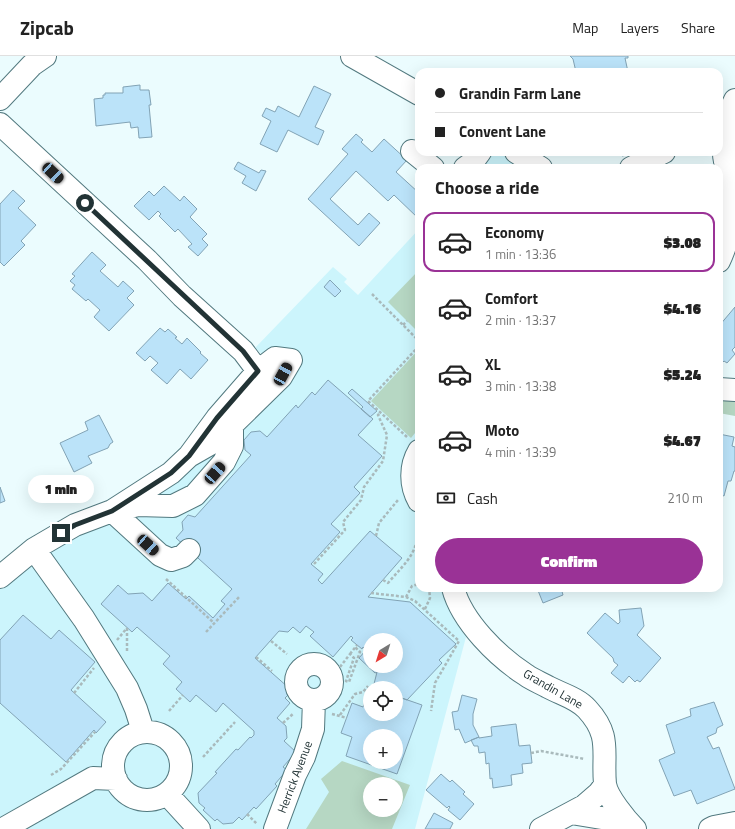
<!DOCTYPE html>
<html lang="en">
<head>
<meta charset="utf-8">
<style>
	body { margin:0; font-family:"Titillium Web",sans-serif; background:#f6f6f6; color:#222; height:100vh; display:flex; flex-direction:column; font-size:15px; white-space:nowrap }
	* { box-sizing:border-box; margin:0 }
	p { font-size:13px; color:#767676 }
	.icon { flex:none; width:22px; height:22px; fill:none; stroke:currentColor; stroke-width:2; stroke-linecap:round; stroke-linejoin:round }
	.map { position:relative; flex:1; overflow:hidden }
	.details { position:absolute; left:415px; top:108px; width:308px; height:428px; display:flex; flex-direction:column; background:#fff; border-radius:12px; box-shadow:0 4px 16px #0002 }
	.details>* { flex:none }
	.banner { position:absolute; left:415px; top:12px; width:308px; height:88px; border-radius:12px; box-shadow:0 4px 16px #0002; display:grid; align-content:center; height:88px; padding:0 20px; background:#fff }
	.needle { width:26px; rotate:218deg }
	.controls { position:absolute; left:363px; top:577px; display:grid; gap:8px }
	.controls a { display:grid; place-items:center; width:40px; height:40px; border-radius:50%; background:#fff; box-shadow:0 4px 16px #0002; font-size:20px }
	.end { position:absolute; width:18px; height:18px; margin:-9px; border:5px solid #223335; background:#fff; box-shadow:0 0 0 2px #fff }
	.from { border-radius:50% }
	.bubble { position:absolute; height:28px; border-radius:14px; background:#fff; box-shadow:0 4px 16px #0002; font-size:13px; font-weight:800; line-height:28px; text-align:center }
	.car { position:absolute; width:12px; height:24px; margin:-12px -6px; border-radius:5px; box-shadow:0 0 3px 1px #0007; background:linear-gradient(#222 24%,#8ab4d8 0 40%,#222 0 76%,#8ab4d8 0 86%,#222 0) }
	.banner b { display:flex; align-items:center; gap:14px; height:38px; font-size:15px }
	.banner b+b { border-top:1px solid #e0e0e0 }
	.banner i { width:10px; height:10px; background:#222 }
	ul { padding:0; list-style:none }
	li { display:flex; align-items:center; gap:12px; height:60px; margin:0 8px 6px; padding:0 12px; border:2px solid transparent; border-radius:12px }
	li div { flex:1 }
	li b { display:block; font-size:15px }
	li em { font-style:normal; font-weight:800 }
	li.current { border-color:#9a3296 }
	li>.icon { width:36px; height:36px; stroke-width:1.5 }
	h2 { padding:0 20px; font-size:18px; line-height:48px }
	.pay { display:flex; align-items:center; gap:10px; height:44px; padding:0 20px; font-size:15px }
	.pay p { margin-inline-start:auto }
	.button { display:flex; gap:8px; margin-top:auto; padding:8px 20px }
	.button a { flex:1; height:46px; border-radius:24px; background:#9a3296; color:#fff; font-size:16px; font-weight:800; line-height:46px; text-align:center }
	header { display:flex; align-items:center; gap:24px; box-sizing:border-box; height:56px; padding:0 20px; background:#fff; border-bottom:1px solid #e0e0e0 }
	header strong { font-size:19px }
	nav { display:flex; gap:22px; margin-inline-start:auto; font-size:14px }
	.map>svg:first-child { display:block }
</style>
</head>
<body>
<header>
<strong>Zipcab</strong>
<nav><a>Map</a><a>Layers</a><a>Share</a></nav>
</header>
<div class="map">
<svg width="735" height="773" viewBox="0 0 735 773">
	<rect width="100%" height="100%" fill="#ebfcfe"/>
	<path fill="#ccf5fc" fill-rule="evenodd" d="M490 96H501L529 112H475Z
		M419 173V384L414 391 409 447 419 464V532H442L448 552 454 564 466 581 415 773H0V528L152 430 268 303 255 292 333 211 347 223 344 226 358 239ZM370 584H396V610H370ZM370 632H396V658H370ZM370 680H396V706H370ZM370 728H396V754H370Z"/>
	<path fill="#b6d7c3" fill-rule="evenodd" d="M419 214V277L388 246Z
		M419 293V372L411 382 371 345Z
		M735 341V360L719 357V343Z
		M342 705 410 729 392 773H306L329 736 321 723ZM370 728H396V754H370Z"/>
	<path fill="#bbe3f9" stroke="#82a3b5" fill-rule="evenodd" d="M570 0H628V2H625L628 16H576L573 3Z
		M140 29V34H149L151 49H149L152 81 139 82 138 71 131 72 130 66 96 70 94 43 103 42V39H105V37H123V31Z
		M314 30 331 38 315 71 324 75 318 89 288 74 277 96 260 88 271 65 262 60 266 52 275 56 278 50 299 61Z
		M356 78 363 84 361 86 372 96 384 83 407 104 396 116 419 137V163L394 139 388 145 356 115 330 143 358 169 369 157 380 167 359 190 308 143 348 98 342 93Z
		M621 96H643L622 100Z
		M238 106 259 117 261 114 266 115 256 135 242 127 246 120 234 113Z
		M164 130 180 145 184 140 197 153 190 161 207 178 202 183 208 189 198 200 188 191 192 188 178 173 175 176 159 160 161 158 158 155 149 164 134 150 149 135 154 140Z
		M13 134 25 145 18 152 36 169 21 185 25 189 4 210 0 206V148Z
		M92 196 106 209 100 215 118 231 123 225 134 235 127 242 134 249 109 275 94 261 100 254 88 243 86 245 72 233 75 229 70 225 75 220 72 218Z
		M330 224 341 235 335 241 324 231Z
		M735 251V291L732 294 735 298 727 307 724 305 721 308 719 306V270Z
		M160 272 165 276 168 273 177 281 175 282 182 288 187 282 201 296 200 297 208 304 191 323 180 313 167 328 151 314 158 307 150 300 145 305 136 297Z
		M328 324 373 363 358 379 382 400 354 431 360 437 331 468 340 476 311 508 323 518 318 524 322 528 370 475 402 502 368 541 410 546 456 588 439 604 442 607 407 644 396 640V632H373L377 616 375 617 359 602 366 594 363 591 362 593 351 584 353 582 351 580 333 601 310 580 314 576 306 570 300 577 293 571 288 576 279 575 255 602 289 632 290 637 285 642 290 647 277 662 286 670 287 682 284 685 296 696 283 711 287 714 275 728 277 730 256 753 254 751 242 764 239 761 233 767 223 768 217 763 215 765 203 754 205 752 199 747 198 737 217 717 215 716 236 693 238 694 250 681 251 682 254 679V675L223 647 216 656 196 639 190 646 176 633 182 626 163 608 170 600 137 571 132 576 101 548 118 529 128 538 143 537 152 545 168 527 186 543 189 540 213 562 225 548 221 545 232 533 176 482 183 474 182 466 188 459 195 461 251 399 245 394 244 384 251 376 260 375 267 381 296 349 298 352 312 336 315 339ZM370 584H396V610H370Z
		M352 333 377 355 370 361 361 353 363 351 348 337Z
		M99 359 113 386 110 388 108 392 88 400 92 407 74 416 60 387 88 374 85 366Z
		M719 378 734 381 732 390 735 391V415H734L731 425H728L724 440 719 438Z
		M0 431 5 445 0 447Z
		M537 532H561L563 539 543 547Z
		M641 552 644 570 637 579 661 602 640 626 637 624 635 626 629 620 623 627 611 617 618 609 614 606 613 602 587 577 605 557 618 568 620 566 619 554Z
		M23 559 51 583 59 574 95 606 71 634 106 666 96 677 94 674 66 706 0 647V584Z
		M370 631 373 632H370V658H396V640L422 649 397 718 346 700 352 681 341 677 352 647 363 651ZM370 680H396V706H370Z
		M462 639 477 643 473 658V669L479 681 465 687 459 673 455 674 452 656 458 655Z
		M714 646 723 669 717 672 716 677 707 681 713 693 719 691 735 733 697 748 691 734 674 740 659 704 675 697 666 669 691 660 690 653Z
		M516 668 519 690 530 689 532 707 522 708 523 717 511 719 512 729 493 732 492 722 490 723 489 707 486 708 485 696 479 697 478 690H474L471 684 479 681V682L492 680 491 671Z
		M441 718 450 726 452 724 465 736 463 738 474 748 460 764 448 754 450 751 449 750 447 752 426 734Z
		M434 757 453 767 450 773H425Z"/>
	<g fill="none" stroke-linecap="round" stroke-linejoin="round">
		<defs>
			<path id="minor" d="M352 0 419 38
				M0 43 32 9 45 0
				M719 67 729 57 735 44
				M0 68 147 204 182 240 243 295 258 315
				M412 95 433 112
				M516 96 541 112
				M465 112 472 107 480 96
				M631 112 664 96
				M719 205C731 180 734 150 730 123 728 115 724 106 724 98 724 90 729 82 735 77
				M719 333 735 334
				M419 395C410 410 410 429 419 445
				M121 453 138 449 173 450 195 439 224 406 232 390V369
				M112 455 160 499 171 504 183 500 189 494
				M34 493 84 563 127 632 136 653 143 675
				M0 521 34 493 75 469 112 455 171 417 189 400 217 362 258 315 275 302 291 304 281 321 232 369 210 388 189 400
				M453 532C462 566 498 601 526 619 533 624 541 627 548 631 561 638 577 642 587 653 612 680 602 697 605 728 607 741 626 764 635 773
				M296 626a18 18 0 1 1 36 0a18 18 0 1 1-36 0Z
				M113 710a34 34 0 1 1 68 0a34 34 0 1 1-68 0Z
				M167 738 199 773
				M571 757 627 766
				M3 773 93 722 116 723
				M275 773 295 719 304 701 313 673 314 644
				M541 773 584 750 599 737 605 729
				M710 773 714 771 735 767"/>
		</defs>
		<use href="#minor" stroke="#52797f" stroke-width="24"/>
		<path stroke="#a9babc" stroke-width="2.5" stroke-dasharray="3 2" stroke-linecap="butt" d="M372 238 419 285
			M403 269 407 265
			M407 381 368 345 419 290
			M376 480 379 467 398 444
			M314 508 345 474 343 466 361 444 364 431 383 405 387 379 378 359 380 357
			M166 523 214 567
			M383 524 388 527C406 506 423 493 416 464
			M371 537 406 541 415 545 459 585 435 627 431 655
			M406 541 412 530 419 528
			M425 553 430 542 429 532
			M206 576 240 540
			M117 584 127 572
			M271 585 287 598
			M127 595V572
			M350 598 357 589
			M256 601 272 615
			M340 611 350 598 354 602 346 625 349 626 360 596 355 591
			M287 628 291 630 294 645
			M74 637 94 612
			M169 655 183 639
			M332 658 347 662
			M340 659 355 638 363 636 368 630
			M283 667 294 657
			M531 697 541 695 585 703
			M203 701 235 666
			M51 719 61 713 95 676
			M247 758 257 768"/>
		<use href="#minor" stroke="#fff" stroke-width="22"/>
	</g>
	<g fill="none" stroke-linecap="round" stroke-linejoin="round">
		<path stroke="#223335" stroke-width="5" d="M61 477 75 469 112 455 171 417 189 400 217 362 258 315 243 295 85 147"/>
	</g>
	<g text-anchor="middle" stroke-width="4" stroke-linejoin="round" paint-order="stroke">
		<g font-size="12" fill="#223335" stroke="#fff">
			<text transform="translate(553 633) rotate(30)" y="4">Grandin Lane</text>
			<text transform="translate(295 721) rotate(-69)" y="4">Herrick Avenue</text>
		</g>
	</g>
</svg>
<div class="controls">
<a><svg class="needle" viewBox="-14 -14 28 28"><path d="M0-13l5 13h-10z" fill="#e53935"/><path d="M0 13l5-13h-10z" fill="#767676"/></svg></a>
<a><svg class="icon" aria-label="locate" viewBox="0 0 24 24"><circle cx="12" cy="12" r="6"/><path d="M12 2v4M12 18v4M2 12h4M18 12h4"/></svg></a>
<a>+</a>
<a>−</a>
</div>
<i class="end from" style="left:85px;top:147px"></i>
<i class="end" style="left:61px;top:477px"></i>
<div class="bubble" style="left:28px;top:419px;width:66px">1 min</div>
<i class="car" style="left:53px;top:117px;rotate:133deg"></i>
<i class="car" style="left:283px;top:318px;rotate:29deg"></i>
<i class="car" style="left:215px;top:417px;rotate:41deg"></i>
<i class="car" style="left:148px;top:489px;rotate:132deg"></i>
<div class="banner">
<b><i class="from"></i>Grandin Farm Lane</b>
<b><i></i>Convent Lane</b>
</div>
<section class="details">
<h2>Choose a ride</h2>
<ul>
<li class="current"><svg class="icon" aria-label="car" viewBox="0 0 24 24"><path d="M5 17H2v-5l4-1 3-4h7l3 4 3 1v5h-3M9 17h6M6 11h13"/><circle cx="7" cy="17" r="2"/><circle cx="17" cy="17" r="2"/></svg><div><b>Economy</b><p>1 min · 13:36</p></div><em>$3.08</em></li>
<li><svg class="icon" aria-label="car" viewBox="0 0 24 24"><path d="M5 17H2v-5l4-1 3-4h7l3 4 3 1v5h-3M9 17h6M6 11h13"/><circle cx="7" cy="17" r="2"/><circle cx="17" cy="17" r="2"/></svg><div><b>Comfort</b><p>2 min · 13:37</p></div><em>$4.16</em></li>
<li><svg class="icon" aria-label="car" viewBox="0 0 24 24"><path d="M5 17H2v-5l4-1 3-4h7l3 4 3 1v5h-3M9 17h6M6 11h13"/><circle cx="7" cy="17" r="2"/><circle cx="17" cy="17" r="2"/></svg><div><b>XL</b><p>3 min · 13:38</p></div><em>$5.24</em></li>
<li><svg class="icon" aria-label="car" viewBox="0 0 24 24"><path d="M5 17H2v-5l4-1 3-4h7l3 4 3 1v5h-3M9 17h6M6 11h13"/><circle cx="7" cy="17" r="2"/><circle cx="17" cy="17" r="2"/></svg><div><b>Moto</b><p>4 min · 13:39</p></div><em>$4.67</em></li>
</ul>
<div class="pay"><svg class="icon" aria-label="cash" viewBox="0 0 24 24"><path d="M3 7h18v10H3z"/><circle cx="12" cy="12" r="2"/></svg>Cash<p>210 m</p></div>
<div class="button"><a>Confirm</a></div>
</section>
</div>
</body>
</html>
